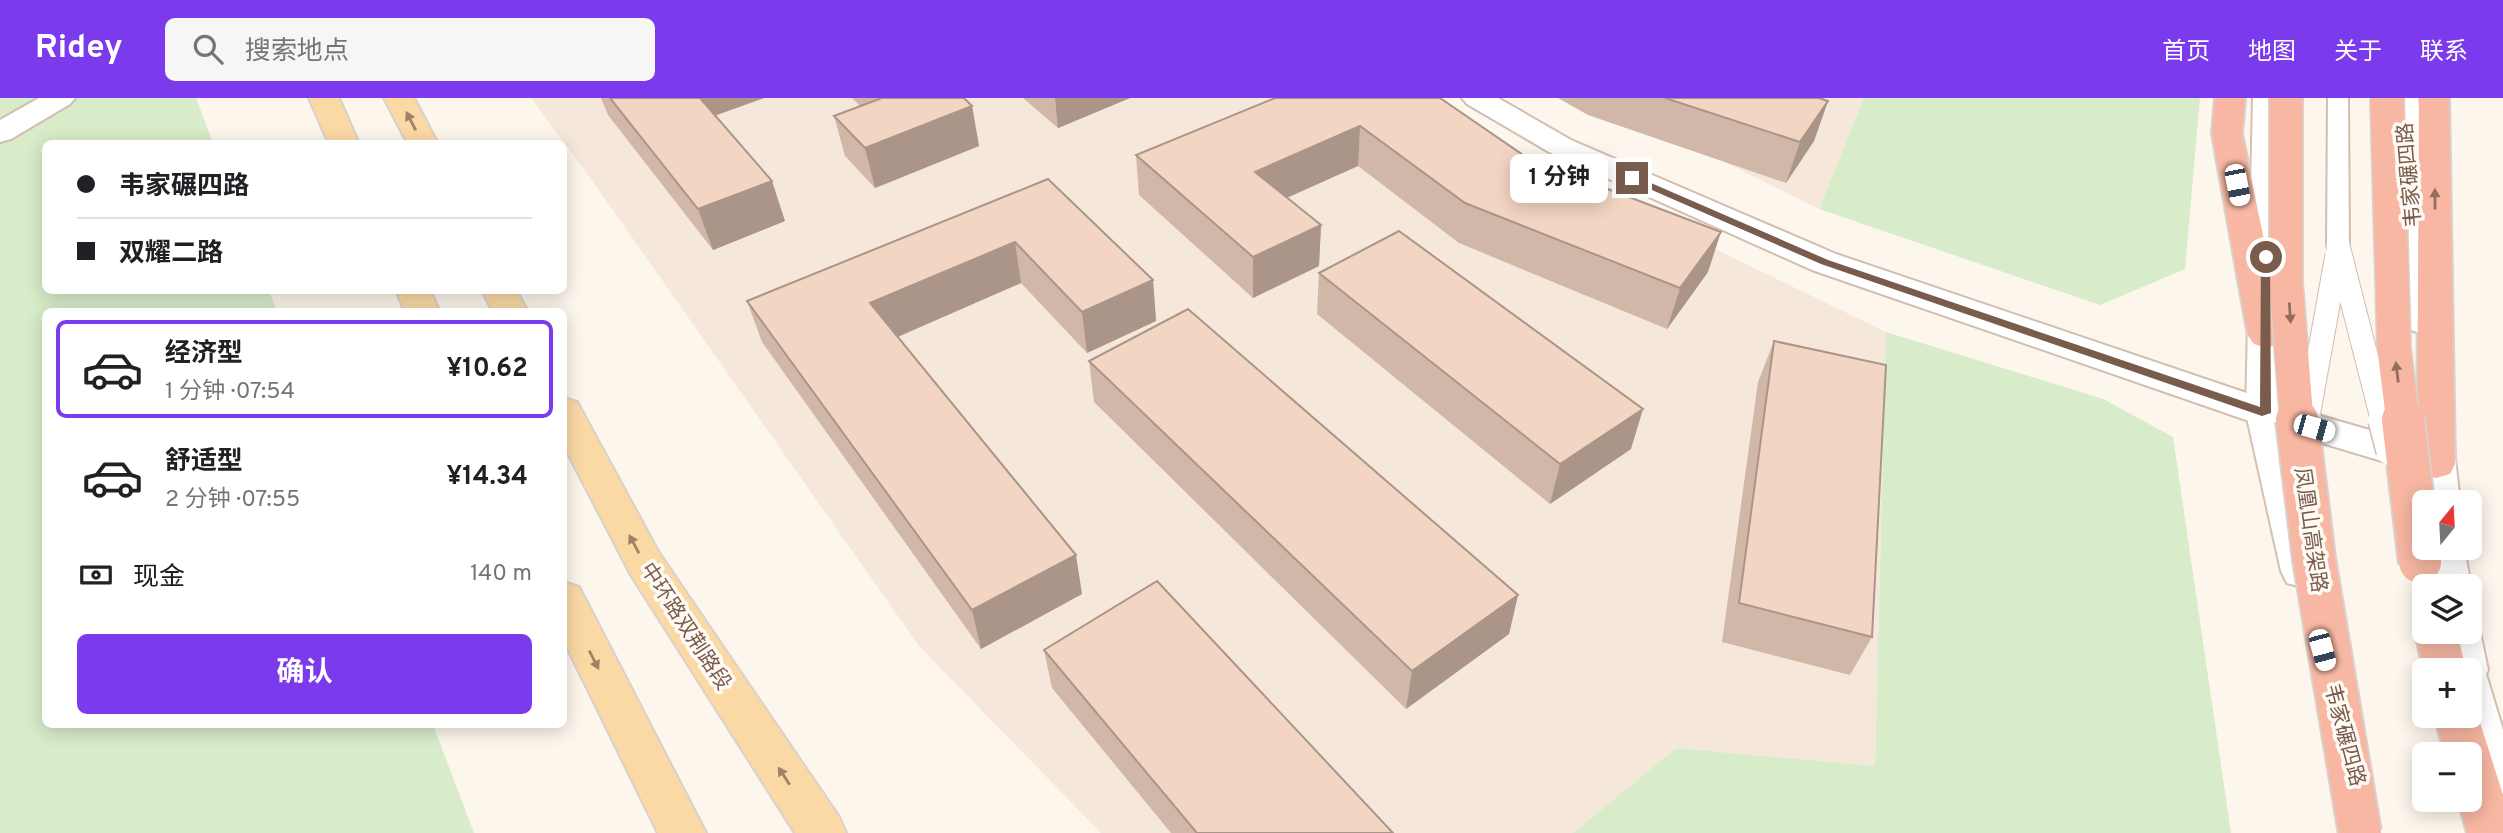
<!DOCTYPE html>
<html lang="zh">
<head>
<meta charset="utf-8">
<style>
	body { margin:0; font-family:Overpass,"Noto Sans SC",sans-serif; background:#f6f6f6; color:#202124; height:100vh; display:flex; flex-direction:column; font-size:26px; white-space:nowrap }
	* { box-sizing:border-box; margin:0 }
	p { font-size:23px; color:#757577 }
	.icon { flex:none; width:38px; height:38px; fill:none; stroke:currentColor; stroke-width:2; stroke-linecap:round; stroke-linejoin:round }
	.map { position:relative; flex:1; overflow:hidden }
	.drawer { position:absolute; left:42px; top:210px; width:525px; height:420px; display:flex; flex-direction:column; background:#fff; border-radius:10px; box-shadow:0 4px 18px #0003 }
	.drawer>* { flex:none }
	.hud { position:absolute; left:42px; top:42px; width:525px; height:154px; border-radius:10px; box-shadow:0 4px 18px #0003; display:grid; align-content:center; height:154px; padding:0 35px; background:#fff }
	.needle { width:46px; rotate:18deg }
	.fabs { position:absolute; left:2412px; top:392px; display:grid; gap:14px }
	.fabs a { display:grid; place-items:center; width:70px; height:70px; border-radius:10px; background:#fff; box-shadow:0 4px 18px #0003; font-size:35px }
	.end { position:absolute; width:32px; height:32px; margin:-16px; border:9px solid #7a5c4d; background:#fff; box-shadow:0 0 0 4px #fff }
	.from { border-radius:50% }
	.bubble { position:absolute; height:49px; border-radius:10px; background:#fff; box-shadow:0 4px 18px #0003; font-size:23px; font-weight:700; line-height:49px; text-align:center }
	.car { position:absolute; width:21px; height:42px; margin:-21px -10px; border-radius:9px; box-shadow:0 0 5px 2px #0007; background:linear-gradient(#fff 24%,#345 0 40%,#fff 0 76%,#345 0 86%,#fff 0) }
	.hud b { display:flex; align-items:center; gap:24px; height:66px; font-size:26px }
	.hud b+b { border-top:2px solid #e0e0e0 }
	.hud i { width:18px; height:18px; background:#202124 }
	ul { padding:12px 0 0; list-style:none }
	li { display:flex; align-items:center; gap:21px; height:98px; margin:0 14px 10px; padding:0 21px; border:4px solid transparent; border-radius:10px }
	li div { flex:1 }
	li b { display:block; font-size:26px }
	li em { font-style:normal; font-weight:700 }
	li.current { border-color:#7c3aed }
	li>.icon { width:63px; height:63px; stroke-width:1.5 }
	.pay { display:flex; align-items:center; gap:18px; height:77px; padding:0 35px; font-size:26px }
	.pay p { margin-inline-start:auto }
	.action { display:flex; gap:14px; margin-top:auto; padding:14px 35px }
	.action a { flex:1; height:80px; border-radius:10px; background:#7c3aed; color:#fff; font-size:28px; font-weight:700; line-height:80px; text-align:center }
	header { display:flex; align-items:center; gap:42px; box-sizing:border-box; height:98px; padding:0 35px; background:#7c3aed; color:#fff }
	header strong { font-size:33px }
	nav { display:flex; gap:38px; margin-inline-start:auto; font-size:24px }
	.search { width:490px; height:63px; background:#f6f6f6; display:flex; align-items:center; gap:18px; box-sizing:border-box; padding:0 24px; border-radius:10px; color:#757577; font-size:26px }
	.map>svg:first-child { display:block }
</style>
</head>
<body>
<header>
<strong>Ridey</strong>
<div class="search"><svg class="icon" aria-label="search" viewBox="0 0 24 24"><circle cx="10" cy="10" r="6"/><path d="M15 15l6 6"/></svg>搜索地点</div>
<nav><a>首页</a><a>地图</a><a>关于</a><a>联系</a></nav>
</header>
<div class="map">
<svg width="2503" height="735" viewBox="0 0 2503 735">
	<rect width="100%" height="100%" fill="#fdf6ec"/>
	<path fill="#f5e8da" d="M531 0H1404L1886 234 1875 668 1676 650 1573 735H1101L919 548 598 91Z
		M1596 0H1864L1819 111Z"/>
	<path fill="#d8ecc9" d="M0 0H196L213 45 46 46V192L269 193 277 213 46 214V626L433 627 474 735H0Z
		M1864 0H2200L2185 171 2100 207 1819 111Z
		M1886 234 2103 301 2173 339 2231 735H1573L1676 650 1875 668Z"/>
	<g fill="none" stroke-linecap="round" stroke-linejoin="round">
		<defs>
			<path id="lane" d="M2328 0H2348L2349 148 2346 153H2330L2327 148Z"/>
			<path id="street" d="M39 0H75L70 6 11 41 0 44V22Z
				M1462 0H1498L1571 42 1836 156 2276 305 2439 352 2444 362 2439 372 2425 376 2252 324 1812 172 1549 54 1467 6Z"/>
			<path id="secondary" d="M2253 0H2283L2284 315 2323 473 2317 485 2302 489 2287 485 2281 473 2246 315Z
				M2388 0H2418L2440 224 2435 232 2423 236 2411 232 2406 224Z
				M2432 312 2445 316 2451 326 2460 404H2424V410L2420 404 2413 326 2419 316Z
				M2424 450H2464L2471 488 2469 491V488H2429Z
				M2469 520 2474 522 2480 534 2488 572 2486 576 2503 632V735H2486C2475 710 2469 684 2469 656H2464L2454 618H2469V572H2444L2438 534H2469Z"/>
			<path id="primary" d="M309 0H339L359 46H329Z
				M384 0H414L438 46H408Z
				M396 192H430L440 214H405Z
				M482 192H516L528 214H493Z
				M564 300 577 304 659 455 839 719 846 735H795L631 477 564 348Z
				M564 484 579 489 706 735H658L564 543Z"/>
			<path id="highway" d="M2215 0H2245L2242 36 2284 238 2278 246 2266 250 2254 246 2248 238 2212 36Z
				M2419 0H2449L2455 366 2450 376 2436 380 2422 376 2417 366Z
				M2424 521V534H2457L2466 572H2424V575L2415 534Z
				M2469 603 2478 618 2503 697V735H2467L2458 702H2469V656H2445L2434 618H2469Z"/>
		</defs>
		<use href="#lane" stroke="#d1beb0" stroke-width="4"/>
		<use href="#street" stroke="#d1beb0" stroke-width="4"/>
		<use href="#secondary" stroke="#d6c0b0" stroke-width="4"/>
		<use href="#primary" stroke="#dad1cd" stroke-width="4"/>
		<use href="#highway" stroke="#dad1cd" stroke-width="4"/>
		<use href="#lane" fill="#fff" fill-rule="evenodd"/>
		<use href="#street" fill="#fff" fill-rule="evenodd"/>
		<use href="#secondary" fill="#fff" fill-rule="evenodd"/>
		<use href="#primary" fill="#fbd9a5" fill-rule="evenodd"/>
		<use href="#highway" fill="#f7b7a3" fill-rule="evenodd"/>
		<defs>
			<path id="lane-bridge-far1" d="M2338 148 2383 324
				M2307 324 2337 157"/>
			<path id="lane-bridge" d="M2383 322 2391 353
				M2305 333 2307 322"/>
			<path id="highway-bridge-far1" d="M2286 0V185L2297 324
				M2387 0 2394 251 2403 324"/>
			<path id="highway-bridge" d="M2297 322 2314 461 2360 735
				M2403 322 2420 464"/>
		</defs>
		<use href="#lane-bridge-far1" stroke="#d1beb0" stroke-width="25" stroke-linecap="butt"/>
		<use href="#lane-bridge" stroke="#d1beb0" stroke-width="32" stroke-linecap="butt"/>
		<use href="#highway-bridge-far1" stroke="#dad1cd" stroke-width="36" stroke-linecap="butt"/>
		<use href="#highway-bridge" stroke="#dad1cd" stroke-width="46" stroke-linecap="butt"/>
		<use href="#lane-bridge-far1" stroke="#fff" stroke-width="23"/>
		<use href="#lane-bridge" stroke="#fff" stroke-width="29"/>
		<use href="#highway-bridge-far1" stroke="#f7b7a3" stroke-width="33"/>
		<use href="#highway-bridge" stroke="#f7b7a3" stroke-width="42"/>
	</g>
	<path fill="#d1b7a8" d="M601 0H764L715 18 785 123 713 152 608 17Z
		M852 0H964L972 8 979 48 875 90 845 58 834 18 860 8Z
		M1023 0H1130L1058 30Z
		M1275 0 1529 61 1708 174 1667 231 1459 145 1358 68 1287 100 1321 127 1319 168 1253 200 1139 97 1136 57Z
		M1558 0H1819L1828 3 1814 43 1786 85 1588 17Z
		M1048 81 1153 182 1156 223 1087 255 1021 185 898 239 1082 496 981 551 762 244 747 203Z
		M1319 175 1631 351 1550 406 1317 216Z
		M1774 243 1872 539 1850 577 1722 544 1758 284Z
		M1089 263 1518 497 1509 536 1406 611 1094 304Z
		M1044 552 1393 735H1171L1052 590Z"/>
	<path fill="#aa9588" d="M691 0H764L699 23Z
		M1055 0H1130L1058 30Z
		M1828 3 1814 43 1786 85 1800 44Z
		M972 8 979 48 875 90 865 50Z
		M1360 28 1358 68 1254 114 1255 74Z
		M772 83 785 123 713 152 698 111Z
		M1321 127 1319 168 1253 200V159Z
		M1721 134 1708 174 1667 231 1680 190Z
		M1015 144 1021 185 881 246 870 205Z
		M1153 182 1156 223 1087 255 1082 214Z
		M1643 311 1631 351 1550 406 1560 366Z
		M1076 457 1082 496 981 551 972 512Z
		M1518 497 1509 536 1406 611 1412 573Z"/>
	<path fill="#f3d5c3" stroke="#aa9588" stroke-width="2" d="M610 0H700L772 83 698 111Z
		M882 0H964L972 8 865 50 834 18Z
		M1275 0H1440L1529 61 1721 134 1680 190 1465 105 1360 28 1255 74 1321 127 1253 159 1136 57Z
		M1665 0H1819L1828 3 1800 44Z
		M1048 81 1153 182 1082 214 1015 144 870 205 1076 457 972 512 747 203Z
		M1399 133 1643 311 1560 366 1319 175Z
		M1188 211 1518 497 1412 573 1089 263Z
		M1774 243 1886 267 1872 539 1739 505Z
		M1157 483 1393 735H1197L1044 552Z"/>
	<defs><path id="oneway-solid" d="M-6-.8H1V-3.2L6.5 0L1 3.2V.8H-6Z" transform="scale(1.75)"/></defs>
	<g fill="#a18267">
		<use href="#oneway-solid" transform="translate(411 23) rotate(-117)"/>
		<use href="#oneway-solid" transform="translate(634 446) rotate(-118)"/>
		<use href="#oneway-solid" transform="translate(594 562) rotate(63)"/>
		<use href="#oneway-solid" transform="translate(784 678) rotate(-123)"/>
	</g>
	<g fill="#936e5e">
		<use href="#oneway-solid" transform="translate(2435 101) rotate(-90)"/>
		<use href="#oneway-solid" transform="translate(2290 215) rotate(86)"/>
		<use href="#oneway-solid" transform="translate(2397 274) rotate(-97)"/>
	</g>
	<path fill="#7a5c4d" d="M1629 78H1635L1828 162 2260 309 2261 159 2270 157 2271 315 2262 318 1821 166 1629 82Z"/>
	<g text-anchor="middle" stroke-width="7" stroke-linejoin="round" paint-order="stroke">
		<g font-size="21" fill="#7a5c4d" stroke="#fffaf3">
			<text transform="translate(2409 77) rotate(-95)" y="7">韦家碾四路</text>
			<text transform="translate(2311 432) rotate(82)" y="7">凤凰山高架路</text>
			<text transform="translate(686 528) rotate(57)" y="7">中环路双荆路段</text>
			<text transform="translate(2345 637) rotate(75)" y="7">韦家碾四路</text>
		</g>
	</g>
</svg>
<div class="fabs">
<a><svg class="needle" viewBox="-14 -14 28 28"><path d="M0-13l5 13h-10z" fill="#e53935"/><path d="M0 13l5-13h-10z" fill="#757577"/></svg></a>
<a><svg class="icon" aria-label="layers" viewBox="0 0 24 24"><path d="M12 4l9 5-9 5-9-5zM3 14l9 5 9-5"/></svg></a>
<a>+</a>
<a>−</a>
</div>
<i class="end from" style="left:2266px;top:159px"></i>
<i class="end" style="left:1632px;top:80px"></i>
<div class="bubble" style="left:1510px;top:56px;width:98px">1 分钟</div>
<i class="car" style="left:2237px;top:87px;rotate:169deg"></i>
<i class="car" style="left:2314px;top:330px;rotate:106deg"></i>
<i class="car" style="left:2322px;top:552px;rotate:165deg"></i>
<div class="hud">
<b><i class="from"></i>韦家碾四路</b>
<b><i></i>双耀二路</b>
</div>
<section class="drawer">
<ul>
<li class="current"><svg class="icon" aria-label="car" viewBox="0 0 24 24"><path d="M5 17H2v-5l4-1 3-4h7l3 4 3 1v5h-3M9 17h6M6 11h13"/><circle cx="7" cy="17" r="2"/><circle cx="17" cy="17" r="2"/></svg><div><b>经济型</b><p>1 分钟 · 07:54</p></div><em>¥10.62</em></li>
<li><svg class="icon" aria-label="car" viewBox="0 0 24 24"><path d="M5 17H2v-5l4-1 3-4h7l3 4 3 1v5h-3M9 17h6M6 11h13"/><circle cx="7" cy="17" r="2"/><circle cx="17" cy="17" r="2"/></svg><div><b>舒适型</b><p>2 分钟 · 07:55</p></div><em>¥14.34</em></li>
</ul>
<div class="pay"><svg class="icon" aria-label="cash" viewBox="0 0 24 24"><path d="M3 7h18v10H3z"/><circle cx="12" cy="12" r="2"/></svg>现金<p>140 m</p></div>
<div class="action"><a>确认</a></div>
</section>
</div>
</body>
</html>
